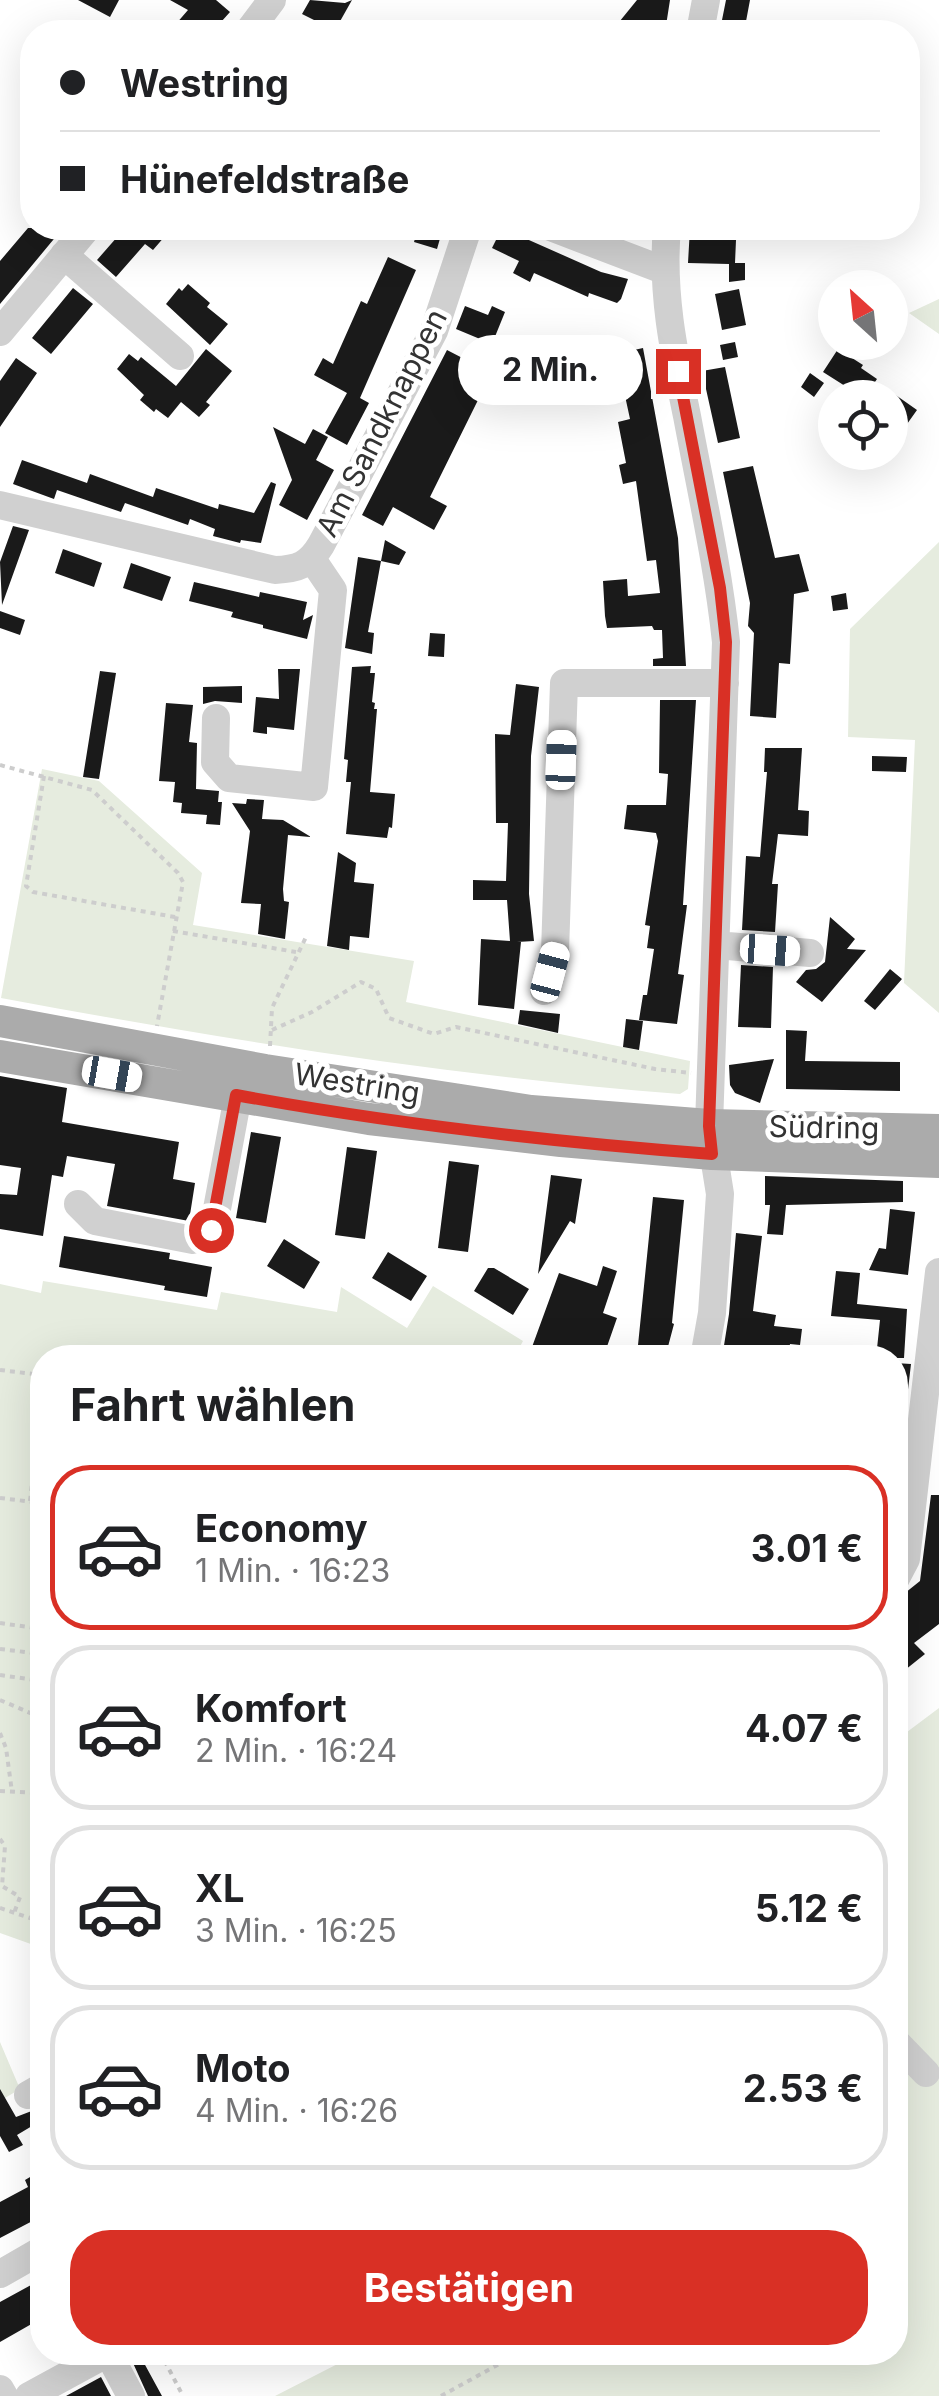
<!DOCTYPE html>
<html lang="de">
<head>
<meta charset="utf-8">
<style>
	body { margin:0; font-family:Inter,sans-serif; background:#f6f6f6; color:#202124; height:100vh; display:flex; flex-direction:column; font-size:38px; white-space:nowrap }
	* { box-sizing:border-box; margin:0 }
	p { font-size:32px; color:#757577 }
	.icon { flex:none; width:55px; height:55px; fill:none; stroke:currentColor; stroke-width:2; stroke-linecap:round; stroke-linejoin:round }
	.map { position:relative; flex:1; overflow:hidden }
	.details { position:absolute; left:30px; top:1345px; width:878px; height:1020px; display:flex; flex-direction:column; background:#fff; border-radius:40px; box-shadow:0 10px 40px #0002 }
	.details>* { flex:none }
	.banner { position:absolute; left:20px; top:20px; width:900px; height:220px; border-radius:40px; box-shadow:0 10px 40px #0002; display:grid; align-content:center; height:220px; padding:0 40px; background:#fff }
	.needle { width:65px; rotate:333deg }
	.controls { position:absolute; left:818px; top:270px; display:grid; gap:20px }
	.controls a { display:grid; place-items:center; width:90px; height:90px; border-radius:50%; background:#fff; box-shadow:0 10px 40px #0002; font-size:50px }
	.end { position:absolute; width:45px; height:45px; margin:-22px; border:12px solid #d93025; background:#fff; box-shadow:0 0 0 5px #fff }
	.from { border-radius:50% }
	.bubble { position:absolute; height:70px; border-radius:35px; background:#fff; box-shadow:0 10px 40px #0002; font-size:32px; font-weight:700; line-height:70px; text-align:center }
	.car { position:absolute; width:30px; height:60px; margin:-30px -15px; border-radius:12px; box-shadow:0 0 8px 2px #0007; background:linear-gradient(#fff 24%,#345 0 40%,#fff 0 76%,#345 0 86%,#fff 0) }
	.banner b { display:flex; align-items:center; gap:35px; height:95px; font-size:38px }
	.banner b+b { border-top:2px solid #e0e0e0 }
	.banner i { width:25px; height:25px; background:#202124 }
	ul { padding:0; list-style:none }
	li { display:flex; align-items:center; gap:30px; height:165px; margin:0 20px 15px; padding:0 20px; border:5px solid #e0e0e0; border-radius:40px }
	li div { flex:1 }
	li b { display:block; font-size:38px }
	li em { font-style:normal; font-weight:700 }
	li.on { border-color:#d93025 }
	li>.icon { width:90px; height:90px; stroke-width:1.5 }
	h2 { padding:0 40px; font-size:45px; line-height:120px }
	.action { display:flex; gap:20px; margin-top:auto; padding:20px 40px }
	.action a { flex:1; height:115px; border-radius:40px; background:#d93025; color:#fff; font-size:40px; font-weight:700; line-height:115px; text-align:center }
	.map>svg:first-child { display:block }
</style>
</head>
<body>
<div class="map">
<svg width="939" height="2396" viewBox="0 0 939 2396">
	<rect width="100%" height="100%" fill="#fff"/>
	<path fill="#e6ecdf" d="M939 299V334L909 313Z
		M939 542V1013L904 983 915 740 848 737 850 629Z
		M42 769 99 781 202 873 193 925 414 961 406 1002 690 1061 688 1089 680 1094C449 1076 228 1040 1 998Z
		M43 1281 217 1310 221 1292 337 1312 341 1287 407 1328 433 1286 523 1341 514 1358H42V1948L0 1933V1284L41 1293Z
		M939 1708V2396H275L359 2353 895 2352V1741Z
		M0 2042 20 2089 0 2101Z"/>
	<path fill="#1a1a1a" d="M78 0H119L110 17Z
		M170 0H216L230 12 212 32H169L188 10Z
		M310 0 345 3 352 0 334 32H308L320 23 302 14Z
		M637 0H670L665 32H611Z
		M726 0H750L744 32 720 30Z
		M28 228H63L0 304V261Z
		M125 228H172L153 250 145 244 116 277 97 260Z
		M418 228H443L437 249 414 242Z
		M502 228 601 272 628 279 621 299 617 303 589 293 588 297 534 273 530 282 513 273 519 261 492 248Z
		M690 228H714L713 240H736L735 263H745V280L729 282V264L688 263Z
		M388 257 416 270 360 398 369 403 347 445 325 433 347 393 314 375 323 358 333 364 361 301 367 304Z
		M188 284 210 303 207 307 228 324 210 345 166 304 179 288 182 291Z
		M73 288 93 304 51 354 32 338Z
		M739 289 746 325 722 330 715 294Z
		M465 306 488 315 492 306 505 312 492 344 456 329Z
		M735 342 738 357 723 360 720 345Z
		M643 348 678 538 686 666H653V659L663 658 662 630H654L652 626 607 628 605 616 603 581 627 579 628 596 660 593 656 560 647 561 636 481 623 484 619 465 626 463 618 422 630 419 616 354Z
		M206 349 232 371 206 402 210 405 199 417 181 402 168 418 156 409 154 412 140 400 144 395 117 369 129 354 138 361 141 357 176 386Z
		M838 349 863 365 861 368 877 379 864 398 823 372Z
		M447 350 501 378 490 399 481 394 430 497 447 506 434 530 393 507 383 526 362 515Z
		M16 358 37 373 0 427V381Z
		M725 367 740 438 718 443 702 371Z
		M810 373 824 383 814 397 801 387Z
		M890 391 917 410 890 448Z
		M273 427 305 444 313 429 328 437 316 460 334 470 307 520 279 505 292 480Z
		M22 460 87 483 90 474 153 497 156 488 218 509 219 504 254 513 271 482 276 484 261 543 241 540 240 543 213 536 215 529 190 519 188 525 125 503 121 512 57 490 54 499 13 484Z
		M753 466 775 558 799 554 809 591 794 594 790 664 779 663 776 718 750 716 754 633 748 626 750 603 723 472Z
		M13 526 29 530 2 605 0 562Z
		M385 540 406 552 399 565 381 561 368 632 374 633 372 654 345 648 358 557 381 561Z
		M63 549 102 563 94 587 55 573Z
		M131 563 171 577 162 601 123 588Z
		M194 582 259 597 260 592 307 602 303 620 313 615 307 639 263 628V625L231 617 233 612 189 601Z
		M846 593 848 609 833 611 831 596Z
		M0 611 25 620 20 635 0 628Z
		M430 633 445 634 444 657 428 656Z
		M371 666 370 673H375L372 702 375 703 374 709H377L370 792 395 794 392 828 389 827 387 838 346 834 351 782H346L348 760 344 759 352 667Z
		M278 669H300L294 730 267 727V734L253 732 256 697 279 699Z
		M100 671 116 673 99 779 83 777Z
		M516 684 539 687 531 756 529 894 534 941 517 942H521L514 1009 478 1005 481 939 510 941 507 900H473V880L506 881 508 823H496L495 734 510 735Z
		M242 686V703L215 701 203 704V687Z
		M660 700H696L683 905H687L678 974 684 975 677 1024 639 1020 643 995H647L654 949 647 948 650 926 645 925 658 841 656 833 624 829 627 805H666L668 774 659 773Z
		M166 703 193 705 189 742 197 743 196 789 219 791 218 802H222L220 825 206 824 207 815 181 813 182 803 173 802 175 782 159 781Z
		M765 748H802L798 810 809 811 808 836 778 834 772 884H778L775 932 742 930 746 856 760 857 767 772H764Z
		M872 756 907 757 906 772 872 771Z
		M247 799 264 800 262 819 283 820 311 837 288 835 283 889 284 901 289 902 285 939 258 934 261 904 241 903 250 831 232 803 246 804Z
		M338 852 356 863 354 882 374 884 369 938 350 936 349 950 327 946Z
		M830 917 855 939 847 949 866 950 822 1002 796 982 806 970 816 969 825 962Z
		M741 965 773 967 771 1028 738 1027Z
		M890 969 902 979 875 1010 864 1001Z
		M520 1010 560 1014 558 1033 518 1024Z
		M626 1019 643 1021 639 1050 623 1047Z
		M786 1030 807 1031 805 1061 900 1062V1091L786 1089Z
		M774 1059 760 1103 735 1093 730 1085 729 1065Z
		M0 1076 67 1088 62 1122 179 1142 173 1179 195 1183 189 1221 107 1206 115 1164 67 1156 63 1177 52 1175 43 1236 0 1229V1194L17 1195 21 1168 0 1165Z
		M251 1132 281 1137 266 1223 236 1218Z
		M347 1147 377 1151 365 1239 335 1235Z
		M449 1161 479 1165 468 1252 438 1248Z
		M551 1175 582 1179 575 1224 570 1221 538 1274Z
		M765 1176 903 1181V1202L786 1205 783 1235 767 1234 770 1205H765Z
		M653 1197 684 1200 672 1323 674 1324 665 1358 637 1355Z
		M890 1209 915 1212 908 1275 869 1270 879 1248 886 1249Z
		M736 1233 762 1236 753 1311 776 1315 774 1326 802 1329 800 1345 790 1344 788 1358H722L729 1314Z
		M64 1236 170 1253 169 1259 212 1267 207 1297 164 1290 165 1286 59 1267Z
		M284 1239 320 1262 304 1289 267 1266Z
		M388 1252 427 1276 411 1301 372 1278Z
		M603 1266 617 1271 603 1313 617 1318 603 1358H528L559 1273 597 1286Z
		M488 1268H494L529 1289 513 1315 474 1291Z
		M836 1271 860 1273 857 1304 907 1309 904 1358H876L880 1320 831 1316Z
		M895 1363 911 1364 905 1415H895Z
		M931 1495H939V1624L914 1643 925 1654 895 1678V1601L920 1581Z
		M0 2089 16 2117 42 2107V2120L17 2135 23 2145 9 2152 0 2136Z
		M42 2170V2216L0 2238V2202L28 2187 25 2180Z
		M42 2279V2318L0 2342V2302Z
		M128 2352H138L162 2396H148Z
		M101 2377 111 2396H66Z"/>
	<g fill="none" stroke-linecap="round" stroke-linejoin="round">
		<path stroke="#cdcdcd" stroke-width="4" stroke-dasharray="5 5" stroke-linecap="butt" d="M0 765 92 790 178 873 183 882 157 1026
			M44 776 26 886 33 892 175 917
			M173 931 296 952
			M272 1030 312 1012 361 982 376 989 389 1018 434 1034 456 1027 655 1069 691 1073
			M270 1046 272 1008 306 937
			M0 1370 42 1375
			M0 1498 42 1503
			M30 1501 38 1431 42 1432
			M0 1623 42 1629
			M0 1649 42 1654
			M0 1675 42 1681
			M0 1700 42 1718
			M0 1733 6 1748 12 1792
			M0 1791 42 1793
			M35 1792 42 1726
			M0 1839 5 1846 2 1886 20 1897 14 1913
			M0 1908 42 1922
			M41 1921 42 1905
			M160 2352 183 2396
			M441 2396 521 2352"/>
		<path stroke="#d0d0d0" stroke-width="28" d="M248 32 272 0
			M700 32 706 0
			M553 228 663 270
			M667 228C661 292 674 353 687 416 701 491 718 566 726 642L709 1125 720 1194 712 1313 704 1358
			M64 255 180 356
			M0 332 87 228
			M0 505 275 570C298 569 309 565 321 545L434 331 468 228
			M216 718 215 762 229 778 314 787 333 590 312 559
			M716 945 810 953
			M544 991 555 952 564 683H725
			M78 1204 95 1221 193 1240 207 1234 214 1225 241 1080
			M895 1580 906 1559 939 1272
			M895 2041 926 2073
			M28 2095 42 2087
			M0 2274 42 2250
			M0 2389 4 2396
			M29 2396 108 2353 131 2396"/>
		<path stroke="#ababab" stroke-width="32" d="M0 1021 265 1070 531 1111 709 1125 939 1130
			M0 1056 369 1119 561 1141 712 1154 939 1162"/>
	</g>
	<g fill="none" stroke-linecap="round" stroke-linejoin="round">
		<path stroke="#d93025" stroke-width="12" d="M211 1230 236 1095C394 1124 552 1142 712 1154L709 1126 726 642 720 588 678 371"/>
	</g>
	<g text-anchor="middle" stroke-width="10" stroke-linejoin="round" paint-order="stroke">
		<g font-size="30" fill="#333" stroke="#fff">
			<text transform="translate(382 423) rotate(-63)" y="10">Am Sandknappen</text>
			<text transform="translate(357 1084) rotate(9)" y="10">Westring</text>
			<text transform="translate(824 1128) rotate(1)" y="10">Südring</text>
		</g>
	</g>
</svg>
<div class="controls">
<a><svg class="needle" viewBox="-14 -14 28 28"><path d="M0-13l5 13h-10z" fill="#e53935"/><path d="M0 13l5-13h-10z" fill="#757577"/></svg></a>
<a><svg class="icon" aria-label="locate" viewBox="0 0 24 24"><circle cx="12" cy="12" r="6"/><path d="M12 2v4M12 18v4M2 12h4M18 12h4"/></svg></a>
</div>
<i class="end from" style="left:211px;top:1230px"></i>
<i class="end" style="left:678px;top:371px"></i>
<div class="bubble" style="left:458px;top:335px;width:185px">2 Min.</div>
<i class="car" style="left:561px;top:760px;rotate:2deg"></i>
<i class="car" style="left:770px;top:950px;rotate:94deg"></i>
<i class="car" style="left:550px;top:972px;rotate:15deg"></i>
<i class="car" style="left:112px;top:1074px;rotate:100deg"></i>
<div class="banner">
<b><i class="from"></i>Westring</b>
<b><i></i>Hünefeldstraße</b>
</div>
<section class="details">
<h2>Fahrt wählen</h2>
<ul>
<li class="on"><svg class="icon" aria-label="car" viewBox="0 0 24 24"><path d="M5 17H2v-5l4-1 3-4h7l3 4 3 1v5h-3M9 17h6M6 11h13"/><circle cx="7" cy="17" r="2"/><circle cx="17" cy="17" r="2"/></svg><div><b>Economy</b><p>1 Min. · 16:23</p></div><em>3.01 €</em></li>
<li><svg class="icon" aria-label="car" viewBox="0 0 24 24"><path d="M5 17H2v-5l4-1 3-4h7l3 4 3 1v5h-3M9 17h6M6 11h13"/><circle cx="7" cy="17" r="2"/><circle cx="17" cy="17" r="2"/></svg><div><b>Komfort</b><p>2 Min. · 16:24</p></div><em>4.07 €</em></li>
<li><svg class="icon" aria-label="car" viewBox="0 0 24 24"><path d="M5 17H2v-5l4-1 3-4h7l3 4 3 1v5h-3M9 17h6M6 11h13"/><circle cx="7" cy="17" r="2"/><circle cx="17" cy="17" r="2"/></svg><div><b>XL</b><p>3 Min. · 16:25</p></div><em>5.12 €</em></li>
<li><svg class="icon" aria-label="car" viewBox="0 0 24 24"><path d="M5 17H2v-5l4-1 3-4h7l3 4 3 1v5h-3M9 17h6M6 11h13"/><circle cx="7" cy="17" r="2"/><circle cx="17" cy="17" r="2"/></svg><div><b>Moto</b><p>4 Min. · 16:26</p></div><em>2.53 €</em></li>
</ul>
<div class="action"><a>Bestätigen</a></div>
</section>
</div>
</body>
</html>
